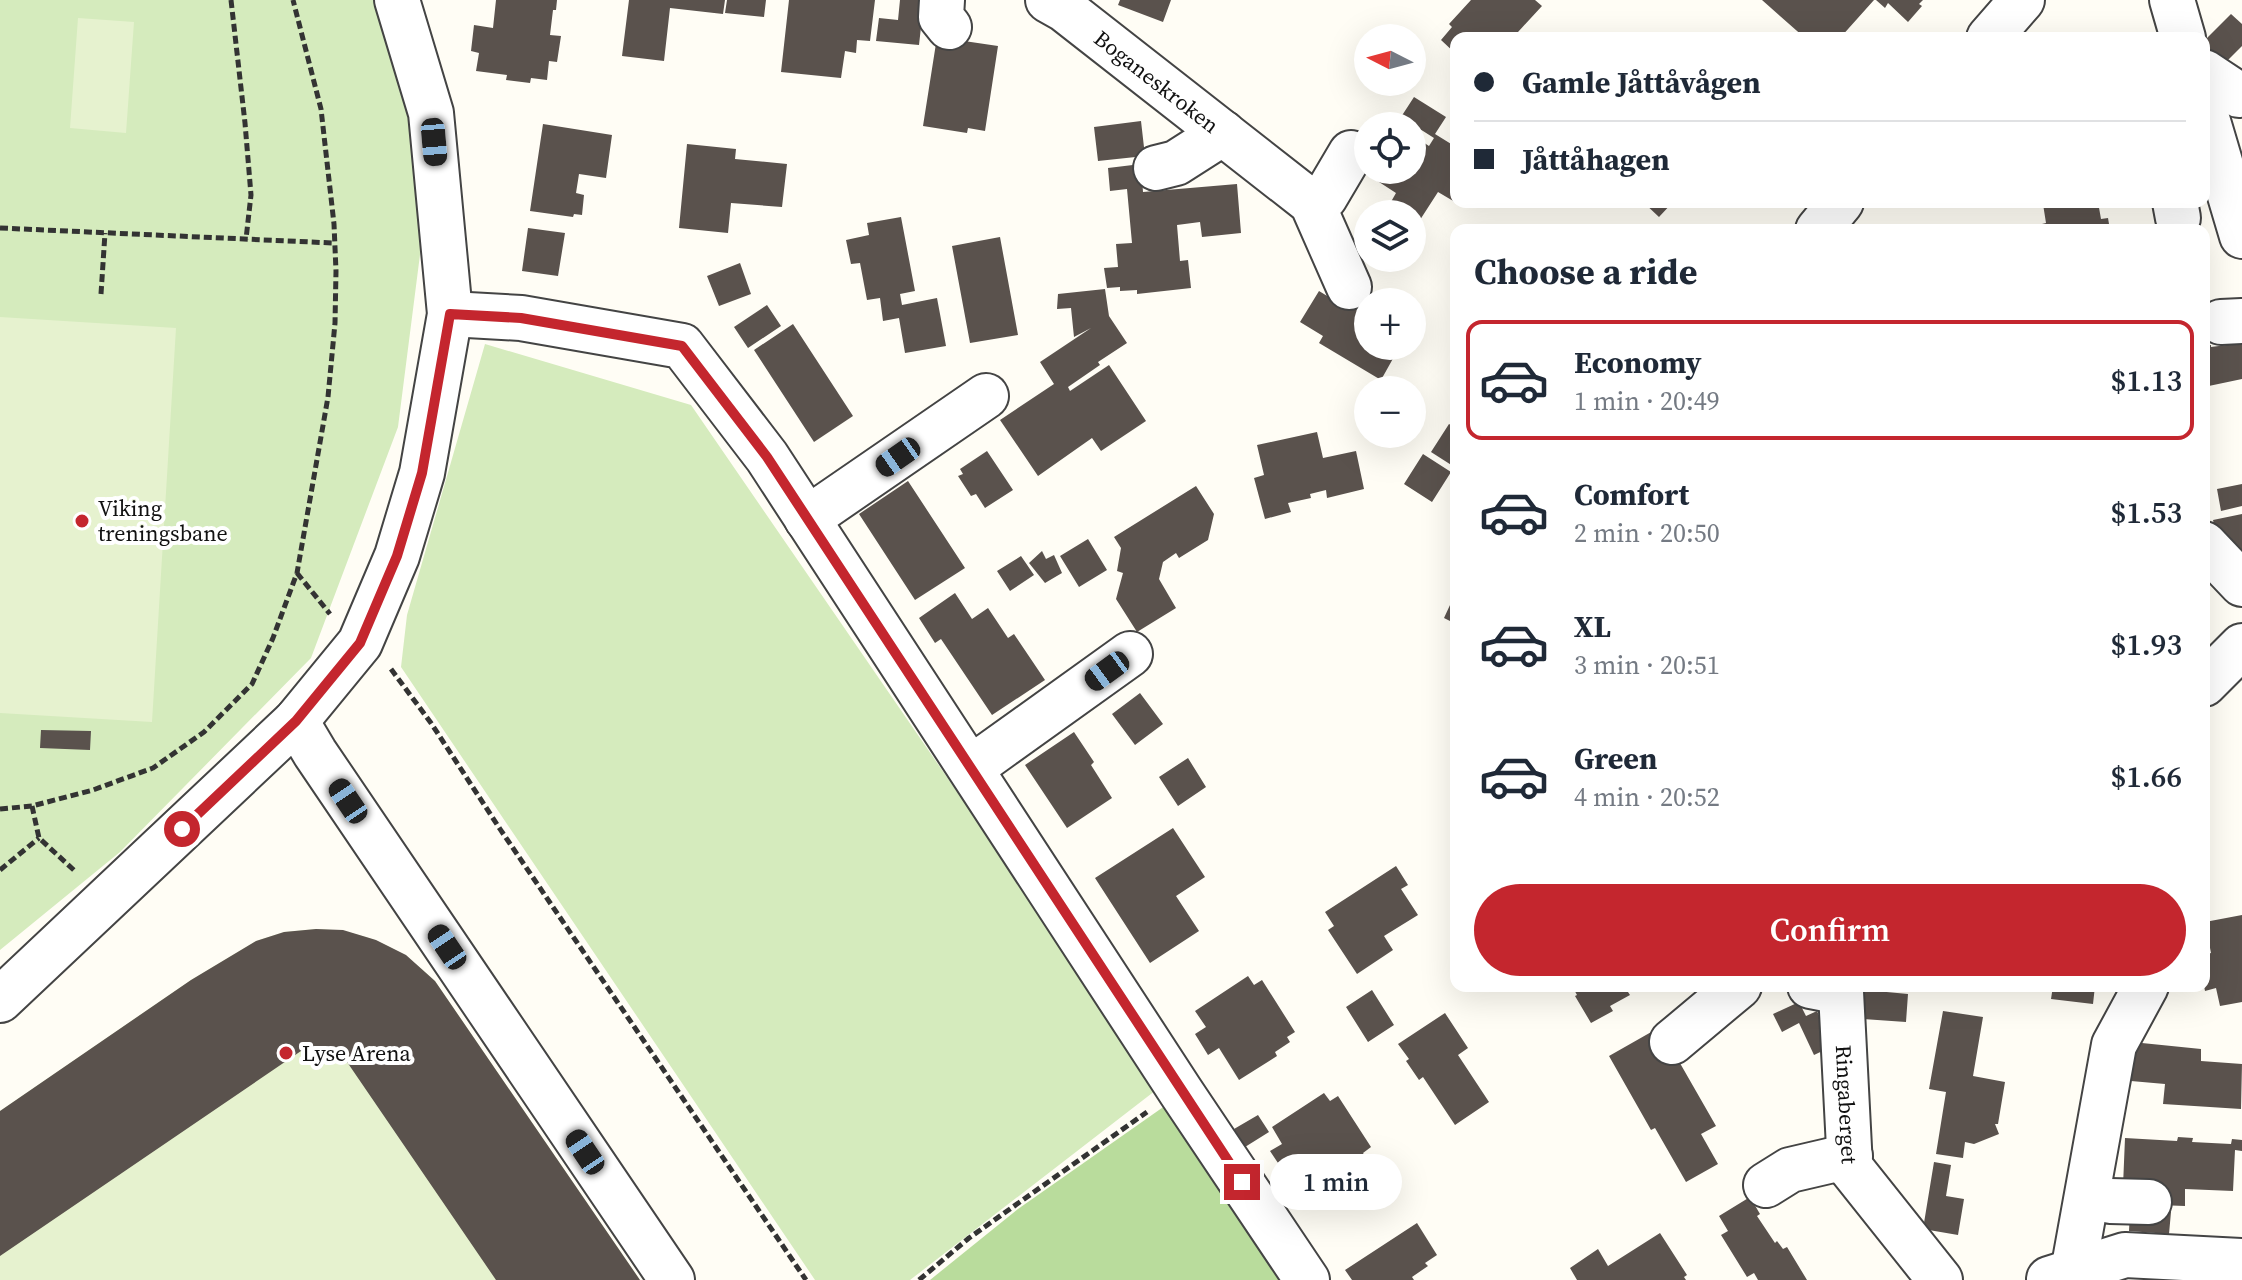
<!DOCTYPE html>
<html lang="en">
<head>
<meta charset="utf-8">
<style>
	body { margin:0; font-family:"Source Serif 4",serif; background:#f2f2f3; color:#1f2937; height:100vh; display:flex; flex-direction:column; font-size:30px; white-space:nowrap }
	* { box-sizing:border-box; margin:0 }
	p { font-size:26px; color:#747a83 }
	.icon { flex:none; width:44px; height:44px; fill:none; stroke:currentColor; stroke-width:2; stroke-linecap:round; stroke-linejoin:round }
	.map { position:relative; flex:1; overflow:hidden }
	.drawer { position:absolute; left:1450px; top:224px; width:760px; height:768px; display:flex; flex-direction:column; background:#fff; border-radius:16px; box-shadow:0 8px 32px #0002 }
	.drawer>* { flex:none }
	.guide { position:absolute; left:1450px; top:32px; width:760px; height:176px; border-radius:16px; box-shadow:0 8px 32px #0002; display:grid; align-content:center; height:176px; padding:0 24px; background:#fff }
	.needle { width:52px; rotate:276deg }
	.controls { position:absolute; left:1354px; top:24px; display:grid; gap:16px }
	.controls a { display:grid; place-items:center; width:72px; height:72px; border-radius:50%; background:#fff; box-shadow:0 8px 32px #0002; font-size:40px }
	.end { position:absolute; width:36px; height:36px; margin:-18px; border:10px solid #c4262e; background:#fff; box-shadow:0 0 0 4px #fff }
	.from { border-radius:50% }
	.bubble { position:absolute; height:56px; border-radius:28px; background:#fff; box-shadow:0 8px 32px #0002; font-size:26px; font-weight:600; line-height:56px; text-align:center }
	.car { position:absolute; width:24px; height:48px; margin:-24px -12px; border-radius:10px; box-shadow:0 0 6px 2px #0007; background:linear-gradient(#222 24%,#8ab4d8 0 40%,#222 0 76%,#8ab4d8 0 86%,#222 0) }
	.guide b { display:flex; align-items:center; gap:28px; height:76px; font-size:30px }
	.guide b+b { border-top:2px solid #e0e1e3 }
	.guide i { width:20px; height:20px; background:#1f2937 }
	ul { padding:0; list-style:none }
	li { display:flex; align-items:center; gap:24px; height:120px; margin:0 16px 12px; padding:0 8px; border:4px solid transparent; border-radius:16px }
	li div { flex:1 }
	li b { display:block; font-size:30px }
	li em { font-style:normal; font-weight:600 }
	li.active { border-color:#c4262e }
	li>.icon { width:72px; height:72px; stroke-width:1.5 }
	h2 { padding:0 24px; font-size:36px; line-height:96px }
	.primary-button { display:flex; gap:16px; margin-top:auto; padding:16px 24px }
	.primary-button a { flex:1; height:92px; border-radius:48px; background:#c4262e; color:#fff; font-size:32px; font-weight:600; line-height:92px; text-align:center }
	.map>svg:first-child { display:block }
</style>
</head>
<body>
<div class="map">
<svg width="2242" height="1280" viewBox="0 0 2242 1280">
	<rect width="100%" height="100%" fill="#fffdf5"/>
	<path fill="#d5ebbd" d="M0 0H384L428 192 398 427 311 658 120 852 0 950Z
		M485 344 691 405 1160 1087 910 1280H815L401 667 407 615Z"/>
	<path fill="#b9dc9c" d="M1169 1103 1285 1280H930L1018 1209Z"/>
	<path fill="#e6f2cf" d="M78 18 134 22 126 133 70 128Z
		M0 317 176 328 152 722 0 713Z
		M316 929C366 931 399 946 435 981L640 1280H0V1111L191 980 256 941 284 932Z"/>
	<path fill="#5a524d" d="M496 0H557L556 10H553L550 35 561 36 557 62 549 61 547 80 531 78 530 83 506 80 507 75 476 71 479 53 471 51 474 25 493 28Z
		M629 0H725L723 14 670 8 664 61 622 56Z
		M727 0H766L764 17 725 13Z
		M789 0H875L870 41 857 40 856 53 845 51 841 78 781 72Z
		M900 0H924L919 45 876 41 879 18 898 20Z
		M1120 0H1171L1163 22 1118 5Z
		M1471 0H1535L1542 6 1518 32 1526 38H1456V54L1441 40 1452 27 1449 24Z
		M1762 0H1874L1840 38H1805Z
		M1876 0H1923L1919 4 1922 6 1908 22 1888 3 1885 8Z
		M2231 14 2242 24V46L2223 65 2204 46V41Z
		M937 37 998 46 985 131 968 128 967 133 923 126Z
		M1414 97 1446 117 1435 134 1456 147V202H1462L1460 205 1438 192 1418 223 1412 219V214H1384L1396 193 1359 169 1368 154V170H1412V135L1429 146 1434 138 1401 117Z
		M1141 121 1145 156 1098 161 1094 127Z
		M543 124 612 135 606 178 579 174 576 193 584 195 582 215 574 214 573 217 530 211Z
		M687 144 736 149 735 159 787 164 782 207 731 203 728 233 679 228Z
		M1141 164 1143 192 1237 184 1241 233 1202 237 1200 222 1177 225 1180 261 1188 260 1191 288 1137 294V290L1120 291V287L1107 288 1104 268 1118 267 1116 244 1132 243 1127 189 1110 191 1108 168Z
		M1643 202H1673L1659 217Z
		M2055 202H2098L2101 219 2108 218 2110 230H2043L2042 224 2046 223 2043 204Z
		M901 217 915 291 900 294 902 305 937 298 946 346 905 353 899 318 883 321 880 298 867 300 860 263 851 264 846 240 869 235 867 223Z
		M528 228 565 233 558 276 522 271Z
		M1000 237 1018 335 970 343 952 246Z
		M740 263 751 294 719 306 707 276Z
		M1105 289 1109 316 1127 343 1098 362 1100 365 1068 387 1070 391 1109 365 1146 421 1101 451 1092 438 1038 476 1000 420 1054 384 1040 362 1091 328 1074 337 1071 308 1057 309 1058 294Z
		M1319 291 1342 305 1344 302 1368 316V346H1400L1381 380 1319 343 1323 336 1300 322Z
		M767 305 781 326 748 348 734 327Z
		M793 324 853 416 814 442 754 350Z
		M2242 343V379L2204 387V346L2211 345V347Z
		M1449 424 1456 428V468L1431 452Z
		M1317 432 1323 458 1356 451 1364 489 1327 498 1326 490 1310 494 1311 498 1288 503 1291 512 1265 519 1254 478 1264 475 1257 445Z
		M987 451 1013 490 985 508 976 494 971 496 958 476 963 474 960 469Z
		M1423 454 1451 472 1432 502 1404 484Z
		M908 481 965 568 915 600 859 514Z
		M2242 484V506L2221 511 2217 489Z
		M1196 486 1214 514 1208 540 1179 558 1176 553 1163 562 1159 579 1176 608 1137 632 1116 599 1123 573 1117 571 1121 548 1114 537Z
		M2242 514V564L2219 544 2213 520Z
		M1088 539 1107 570 1079 587 1060 556Z
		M1042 551 1046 559 1054 555 1062 573 1045 583 1029 563Z
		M1021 556 1034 575 1010 591 997 571Z
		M1456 592V624L1444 618Z
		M955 593 972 619 988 608 1008 638 1014 634 1045 680 992 715 941 639 935 643 919 618Z
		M1140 693 1163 724 1135 745 1112 714Z
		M41 730 91 731 90 750 40 748Z
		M1074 732 1094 762 1091 765 1112 798 1067 828 1025 765Z
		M1188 758 1206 787 1178 806 1159 777Z
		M1173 828 1205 877 1176 896 1199 931 1150 963 1095 878Z
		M1396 866 1408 885 1401 889 1418 915 1384 936 1393 950 1357 974 1328 930 1334 926 1325 912Z
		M2242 915V1002L2220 1006 2216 988 2205 991 2204 986V955L2211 953 2205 922Z
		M316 929 343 930 376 940 406 955 435 981 640 1280H496L345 1059 332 1050 316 1047 301 1051 0 1256V1111L191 980 256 941 284 932Z
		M1248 976 1254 985 1262 980 1295 1032 1287 1037 1290 1042 1275 1052 1277 1056 1239 1080 1219 1048 1208 1055 1195 1034 1206 1027 1195 1011Z
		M1572 986H1624L1630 995 1610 1006 1613 1011 1591 1023 1575 996 1577 995Z
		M2053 986H2095L2093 1004 2051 999Z
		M1372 990 1394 1025 1368 1042 1346 1007Z
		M1865 990 1908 994 1906 1022 1863 1019Z
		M1799 1002 1806 1016 1817 1011 1833 1046 1814 1055 1799 1023 1782 1032 1773 1014Z
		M1943 1011 1983 1017 1973 1076 2005 1082 1998 1124H1995L1999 1134 1974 1144 1965 1142 1963 1158 1936 1154 1946 1092 1929 1089Z
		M1445 1013 1468 1048 1458 1055 1489 1102 1455 1125 1423 1077 1419 1080 1406 1061 1409 1059 1398 1044Z
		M1653 1031 1662 1048 1669 1044 1716 1126 1701 1134 1718 1164 1686 1182 1655 1128 1651 1130 1609 1056Z
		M2132 1042 2201 1049V1061L2242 1064 2241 1109 2163 1104 2165 1084 2131 1081Z
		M1324 1093 1330 1101 1338 1096 1371 1147 1363 1153 1366 1158 1351 1168 1353 1171 1315 1196 1295 1165 1284 1172 1270 1151 1282 1144 1272 1127Z
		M1258 1115 1269 1132 1245 1147 1234 1129Z
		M2178 1137 2193 1138 2192 1142 2231 1144 2232 1139 2242 1140V1151L2235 1150 2233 1191 2185 1189V1206L2158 1205 2123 1186 2125 1138 2177 1141Z
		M1934 1162 1951 1165 1946 1196 1964 1199 1958 1235 1923 1229Z
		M1750 1197 1760 1214 1757 1216 1775 1243 1777 1241 1783 1249 1787 1247 1807 1280H1758L1754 1273 1747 1277 1721 1235 1728 1231 1719 1216Z
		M2130 1210 2171 1212 2169 1234 2129 1231Z
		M1417 1223 1437 1255 1425 1263 1428 1266 1412 1277 1414 1280H1352L1345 1270Z
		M1660 1233 1687 1275 1684 1277 1686 1280H1577L1570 1268 1598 1249 1608 1266Z"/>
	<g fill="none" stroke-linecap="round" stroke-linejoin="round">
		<defs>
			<g id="minor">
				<path d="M942 0 941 17 949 27"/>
				<path id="s1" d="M1048 0 1064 9 1312 203 1349 287"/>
				<path d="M2172 0 2183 38"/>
				<path d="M1989 38 2022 0"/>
				<path d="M2204 72 2239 95"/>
				<path d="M2204 108 2242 236"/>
				<path d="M1156 168 1176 163 1223 133"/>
				<path d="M2175 202 2178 218"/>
				<path d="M1312 203 1325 197 1351 153"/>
				<path d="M1818 230 1841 202"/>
				<path d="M450 314 521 318 682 346 767 457 1181 1092 1307 1280"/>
				<path d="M2221 322 2242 321"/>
				<path d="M807 519 986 396"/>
				<path d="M2204 544 2242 584"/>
				<path d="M2204 684 2242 646"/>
				<path d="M296 721 315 753 672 1280"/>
				<path d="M971 768 1130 654"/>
				<path id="s2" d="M1810 986 1841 992 1850 1167 1940 1280"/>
				<path d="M0 1000 296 721 360 643 397 556 422 473 450 314 431 113 397 0"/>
				<path d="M1672 1042 1739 986"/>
				<path d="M1766 1185 1790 1170 1850 1156"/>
				<path d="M2110 1201 2149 1202"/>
				<path d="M2073 1272 2114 1045 2146 986"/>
				<path d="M2049 1279 2125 1255 2242 1261"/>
			</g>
		</defs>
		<use href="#minor" stroke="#444" stroke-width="48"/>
		<path stroke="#333" stroke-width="5" stroke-dasharray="8 4" stroke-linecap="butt" d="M231 0 245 123 251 195 246 239
			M0 228 333 243
			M101 294 105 233
			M297 573 330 614
			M391 669 431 723 500 829 806 1280
			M32 806 39 838 76 872
			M0 809 32 806 93 790 153 768 204 732 252 684 273 638 297 573 328 397 335 323 336 271 334 224 321 109 293 0
			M0 870 39 838
			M919 1280 969 1238 1147 1112"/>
		<use href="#minor" stroke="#fff" stroke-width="44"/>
	</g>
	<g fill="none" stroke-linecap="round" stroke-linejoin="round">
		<path stroke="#c4262e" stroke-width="10" d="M182 829 296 721 360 643 397 556 422 473 450 314 521 318 682 346 767 457 1242 1182"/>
	</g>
	<g fill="#c4262e" stroke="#fff" stroke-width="3">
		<circle cx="82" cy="521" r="8"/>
		<circle cx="286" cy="1053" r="8"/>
	</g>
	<g text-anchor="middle" stroke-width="8" stroke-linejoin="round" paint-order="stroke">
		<g font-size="22" fill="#111" stroke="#fff">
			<text dy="8" stroke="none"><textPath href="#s1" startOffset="136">Boganeskroken</textPath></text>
			<text dy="8" stroke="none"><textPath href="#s2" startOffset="144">Ringaberget</textPath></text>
		</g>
		<g font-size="22" fill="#111" stroke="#fff" text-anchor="start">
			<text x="98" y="516">Viking<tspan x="98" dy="25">treningsbane</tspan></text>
			<text x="302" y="1061">Lyse Arena</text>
		</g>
	</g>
</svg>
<div class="controls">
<a><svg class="needle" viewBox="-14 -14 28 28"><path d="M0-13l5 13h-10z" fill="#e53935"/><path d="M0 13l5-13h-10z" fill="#747a83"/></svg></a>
<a><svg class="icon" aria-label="locate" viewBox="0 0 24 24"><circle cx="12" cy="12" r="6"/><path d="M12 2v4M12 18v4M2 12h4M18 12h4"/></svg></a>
<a><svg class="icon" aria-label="layers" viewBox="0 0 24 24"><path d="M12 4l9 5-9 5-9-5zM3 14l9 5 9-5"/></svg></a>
<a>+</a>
<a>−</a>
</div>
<i class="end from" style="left:182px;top:829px"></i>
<i class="end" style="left:1242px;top:1182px"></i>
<div class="bubble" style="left:1270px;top:1154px;width:132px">1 min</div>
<i class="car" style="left:434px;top:142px;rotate:175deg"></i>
<i class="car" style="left:898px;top:457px;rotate:235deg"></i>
<i class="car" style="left:1107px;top:671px;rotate:234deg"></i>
<i class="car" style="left:348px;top:801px;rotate:326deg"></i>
<i class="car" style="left:447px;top:947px;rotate:326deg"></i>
<i class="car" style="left:585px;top:1152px;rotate:326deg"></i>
<div class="guide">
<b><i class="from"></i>Gamle Jåttåvågen</b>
<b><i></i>Jåttåhagen</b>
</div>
<section class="drawer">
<h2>Choose a ride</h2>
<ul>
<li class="active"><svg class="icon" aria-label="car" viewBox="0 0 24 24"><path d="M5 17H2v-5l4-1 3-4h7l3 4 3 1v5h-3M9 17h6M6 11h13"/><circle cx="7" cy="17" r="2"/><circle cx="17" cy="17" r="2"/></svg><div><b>Economy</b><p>1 min · 20:49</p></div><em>$1.13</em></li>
<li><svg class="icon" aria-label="car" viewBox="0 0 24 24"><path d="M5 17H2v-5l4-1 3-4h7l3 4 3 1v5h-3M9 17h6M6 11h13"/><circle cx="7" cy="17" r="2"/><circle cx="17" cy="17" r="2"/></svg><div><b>Comfort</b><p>2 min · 20:50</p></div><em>$1.53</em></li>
<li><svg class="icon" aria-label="car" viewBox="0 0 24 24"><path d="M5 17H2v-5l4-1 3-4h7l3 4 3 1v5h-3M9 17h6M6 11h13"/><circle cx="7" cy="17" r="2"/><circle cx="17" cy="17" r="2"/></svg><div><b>XL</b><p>3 min · 20:51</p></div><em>$1.93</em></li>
<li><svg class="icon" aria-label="car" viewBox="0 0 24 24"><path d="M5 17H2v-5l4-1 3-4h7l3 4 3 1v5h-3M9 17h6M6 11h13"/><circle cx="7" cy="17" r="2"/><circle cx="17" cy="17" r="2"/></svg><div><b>Green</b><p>4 min · 20:52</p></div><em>$1.66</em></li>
</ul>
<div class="primary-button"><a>Confirm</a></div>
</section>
</div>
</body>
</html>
